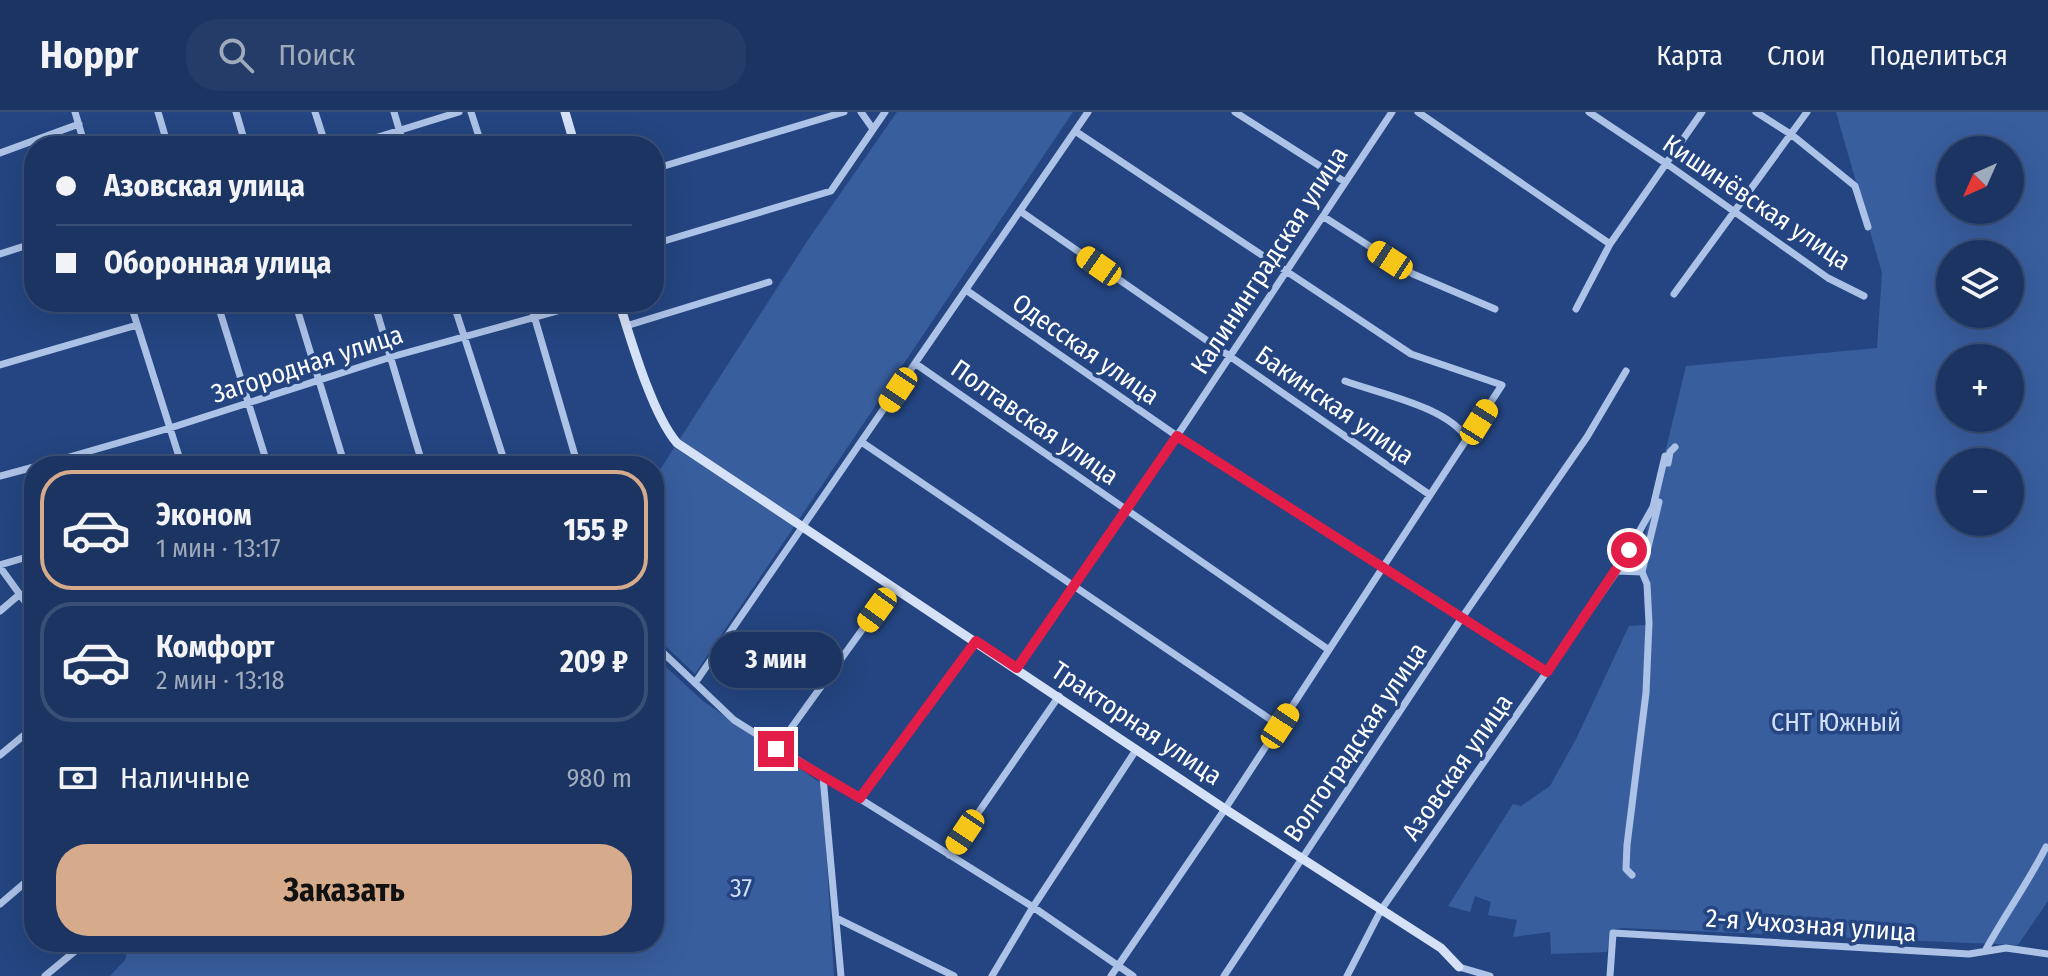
<!DOCTYPE html>
<html lang="ru">
<head>
<meta charset="utf-8">
<style>
	body { margin:0; font-family:"Fira Sans Condensed",sans-serif; background:#243c67; color:#f1f3f6; height:100vh; display:flex; flex-direction:column; font-size:30px; white-space:nowrap }
	* { box-sizing:border-box; margin:0 }
	p { font-size:26px; color:#a0aabd }
	.icon { flex:none; width:44px; height:44px; fill:none; stroke:currentColor; stroke-width:2; stroke-linecap:round; stroke-linejoin:round }
	.map { position:relative; flex:1; overflow:hidden }
	.side { position:absolute; left:24px; top:344px; width:640px; height:496px; display:flex; flex-direction:column; background:#1b3461; border-radius:32px; box-shadow:0 8px 32px #0002,0 0 0 2px #394f76 }
	.side>* { flex:none }
	.guide { position:absolute; left:24px; top:24px; width:640px; height:176px; border-radius:32px; box-shadow:0 8px 32px #0002,0 0 0 2px #394f76; display:grid; align-content:center; height:176px; padding:0 32px; background:#1b3461 }
	.needle { width:52px; rotate:225deg }
	.tools { position:absolute; left:1936px; top:24px; display:grid; gap:16px }
	.tools a { display:grid; place-items:center; width:88px; height:88px; border-radius:50%; background:#1b3461; box-shadow:0 8px 32px #0002,0 0 0 2px #394f76; font-size:40px }
	.end { position:absolute; width:36px; height:36px; margin:-18px; border:10px solid #e11d48; background:#fff; box-shadow:0 0 0 4px #fff }
	.from { border-radius:50% }
	.bubble { position:absolute; height:56px; border-radius:28px; background:#1b3461; box-shadow:0 8px 32px #0002,0 0 0 2px #394f76; font-size:26px; font-weight:700; line-height:56px; text-align:center }
	.car { position:absolute; width:24px; height:48px; margin:-24px -12px; border-radius:10px; box-shadow:0 0 6px 2px #0007; background:linear-gradient(#f5c518 24%,#345 0 40%,#f5c518 0 76%,#345 0 86%,#f5c518 0) }
	.guide b { display:flex; align-items:center; gap:28px; height:76px; font-size:30px }
	.guide b+b { border-top:2px solid #394f76 }
	.guide i { width:20px; height:20px; background:#f1f3f6 }
	ul { padding:14px 0 0; list-style:none }
	li { display:flex; align-items:center; gap:24px; height:120px; margin:0 16px 12px; padding:0 16px; border:4px solid #394f76; border-radius:32px }
	li div { flex:1 }
	li b { display:block; font-size:30px }
	li em { font-style:normal; font-weight:700 }
	li.on { border-color:#d6ab8b }
	li>.icon { width:72px; height:72px; stroke-width:1.5 }
	.pay { display:flex; align-items:center; gap:20px; height:88px; padding:0 32px; font-size:30px }
	.pay p { margin-inline-start:auto }
	.cta { display:flex; gap:16px; margin-top:auto; padding:16px 32px }
	.cta a { flex:1; height:92px; border-radius:32px; background:#d6ab8b; color:#111; font-size:32px; font-weight:700; line-height:92px; text-align:center }
	header { display:flex; align-items:center; gap:48px; box-sizing:border-box; height:112px; padding:0 40px; background:#1b3461; border-bottom:2px solid #394f76 }
	header strong { font-size:38px }
	nav { display:flex; gap:44px; margin-inline-start:auto; font-size:28px }
	.search { width:560px; height:72px; background:#243c67; display:flex; align-items:center; gap:20px; box-sizing:border-box; padding:0 28px; border-radius:32px; color:#a0aabd; font-size:30px }
	.map>svg:first-child { display:block }
</style>
</head>
<body>
<header>
<strong>Hoppr</strong>
<div class="search"><svg class="icon" aria-label="search" viewBox="0 0 24 24"><circle cx="10" cy="10" r="6"/><path d="M15 15l6 6"/></svg>Поиск</div>
<nav><a>Карта</a><a>Слои</a><a>Поделиться</a></nav>
</header>
<div class="map">
<svg width="2048" height="864" viewBox="0 0 2048 864">
	<rect width="100%" height="100%" fill="#244581"/>
	<path fill="#395e9e" fill-rule="evenodd" d="M897 0H1073L695 562 654 523V367L808 128Z
		M1836 0H2048V789L2018 833 1622 816 1612 818 1607 840 1551 842 1550 820 1513 825 1517 808 1488 803 1491 790 1475 784 1470 800 1448 794 1513 692 1521 694 1550 674 1576 627 1629 514 1646 513 1647 481 1640 445 1686 254 1877 236 1882 161ZM1950 38H2010V98H1950ZM1950 142H2010V202H1950ZM1950 246H2010V306H1950ZM1950 350H2010V410H1950Z
		M654 544 703 589 822 672 834 864H110L125 848 130 830H654Z"/>
	<g fill="none" stroke-linecap="round" stroke-linejoin="round">
		<path stroke="#acc2e7" stroke-width="7" d="M75 0 85 34
			M158 0 168 34
			M236 0 246 34
			M315 0 326 34
			M394 0 404 34
			M471 0 482 34
			M861 0 873 17
			M1235 0 1345 70
			M1418 0 1610 132
			M1589 0 1667 52 1828 166 1864 184
			M1756 0 1792 23 1855 74 1868 115
			M1075 19 1411 242 1502 273 1225 697 1111 864
			M349 34 459 0
			M0 41 79 12
			M654 57 844 0
			M1020 99 1430 383
			M1324 105 1413 162 1495 197
			M654 132 831 79 885 0
			M0 142 34 131
			M966 178 1177 324 1547 560
			M1674 182 1807 0
			M130 190 182 354
			M217 190 268 354
			M295 190 345 354
			M374 190 423 354
			M453 190 506 354
			M530 190 578 354
			M1576 197 1610 132 1702 0
			M626 214 769 170
			M916 252 1329 538
			M0 253 137 213
			M1345 269C1380 282 1449 295 1468 328
			M863 331 1280 614
			M91 340 95 354
			M1668 351 1670 340 1675 335
			M38 354 170 316 391 245 590 190
			M0 364 34 355
			M0 453 34 443
			M0 455 34 502
			M1617 459 1642 460
			M0 499 20 482
			M654 532 734 608 1033 795 1133 864
			M1017 556 1177 324 1392 0
			M695 571 1088 0
			M776 637 893 475
			M0 643 34 615
			M823 665 841 864
			M860 686 976 529
			M949 743 1059 584
			M1632 763 1626 757 1627 733 1646 581 1649 511 1647 472 1642 460 1659 390
			M0 792 34 763
			M836 806 954 864
			M1985 839C2004 804 2028 771 2046 735
			M1459 855 1490 864
			M45 864 86 830
			M992 864 1033 795 1136 638
			M1224 864 1461 507 1587 325 1626 259
			M1347 864 1381 798 1617 459 1653 395 1665 344
			M1610 864 1613 821 1969 842 2006 836 2048 842"/>
		<path stroke="#d5e1f6" stroke-width="9" d="M565 0 575 34
			M619 190C631 228 652 302 677 331L1225 697 1441 836 1459 855"/>
	</g>
	<g fill="none" stroke-linecap="round" stroke-linejoin="round">
		<path stroke="#e11d48" stroke-width="10" d="M776 637 860 686 976 529 1017 556 1177 324 1547 560 1629 438"/>
	</g>
	<g text-anchor="middle" stroke-width="7" stroke-linejoin="round" paint-order="stroke">
		<g font-size="26" fill="#fff" stroke="#244581">
			<text transform="translate(1757 90) rotate(34)" y="9">Кишинёвская улица</text>
			<text transform="translate(1269 148) rotate(-57)" y="9">Калининградская улица</text>
			<text transform="translate(1086 237) rotate(35)" y="9">Одесская улица</text>
			<text transform="translate(307 252) rotate(-18)" y="9">Загородная улица</text>
			<text transform="translate(1335 293) rotate(35)" y="9">Бакинская улица</text>
			<text transform="translate(1035 310) rotate(35)" y="9">Полтавская улица</text>
			<text transform="translate(1137 611) rotate(34)" y="9">Тракторная улица</text>
			<text transform="translate(1355 630) rotate(-56)" y="9">Волгоградская улица</text>
			<text transform="translate(1457 655) rotate(-55)" y="9">Азовская улица</text>
			<text transform="translate(1811 813) rotate(4)" y="9">2-я Учхозная улица</text>
		</g>
		<g font-size="26" fill="#cfddf5" stroke="#244581">
			<text x="1836" y="619">СНТ Южный</text>
			<text x="741" y="785">37</text>
		</g>
	</g>
</svg>
<div class="tools">
<a><svg class="needle" viewBox="-14 -14 28 28"><path d="M0-13l5 13h-10z" fill="#e53935"/><path d="M0 13l5-13h-10z" fill="#a0aabd"/></svg></a>
<a><svg class="icon" aria-label="layers" viewBox="0 0 24 24"><path d="M12 4l9 5-9 5-9-5zM3 14l9 5 9-5"/></svg></a>
<a>+</a>
<a>−</a>
</div>
<i class="end from" style="left:1629px;top:438px"></i>
<i class="end" style="left:776px;top:637px"></i>
<div class="bubble" style="left:710px;top:520px;width:132px">3 мин</div>
<i class="car" style="left:1390px;top:148px;rotate:303deg"></i>
<i class="car" style="left:1099px;top:154px;rotate:305deg"></i>
<i class="car" style="left:898px;top:278px;rotate:214deg"></i>
<i class="car" style="left:1479px;top:310px;rotate:32deg"></i>
<i class="car" style="left:877px;top:498px;rotate:216deg"></i>
<i class="car" style="left:1280px;top:614px;rotate:33deg"></i>
<i class="car" style="left:965px;top:720px;rotate:214deg"></i>
<div class="guide">
<b><i class="from"></i>Азовская улица</b>
<b><i></i>Оборонная улица</b>
</div>
<section class="side">
<ul>
<li class="on"><svg class="icon" aria-label="car" viewBox="0 0 24 24"><path d="M5 17H2v-5l4-1 3-4h7l3 4 3 1v5h-3M9 17h6M6 11h13"/><circle cx="7" cy="17" r="2"/><circle cx="17" cy="17" r="2"/></svg><div><b>Эконом</b><p>1 мин · 13:17</p></div><em>155 ₽</em></li>
<li><svg class="icon" aria-label="car" viewBox="0 0 24 24"><path d="M5 17H2v-5l4-1 3-4h7l3 4 3 1v5h-3M9 17h6M6 11h13"/><circle cx="7" cy="17" r="2"/><circle cx="17" cy="17" r="2"/></svg><div><b>Комфорт</b><p>2 мин · 13:18</p></div><em>209 ₽</em></li>
</ul>
<div class="pay"><svg class="icon" aria-label="cash" viewBox="0 0 24 24"><path d="M3 7h18v10H3z"/><circle cx="12" cy="12" r="2"/></svg>Наличные<p>980 m</p></div>
<div class="cta"><a>Заказать</a></div>
</section>
</div>
</body>
</html>
